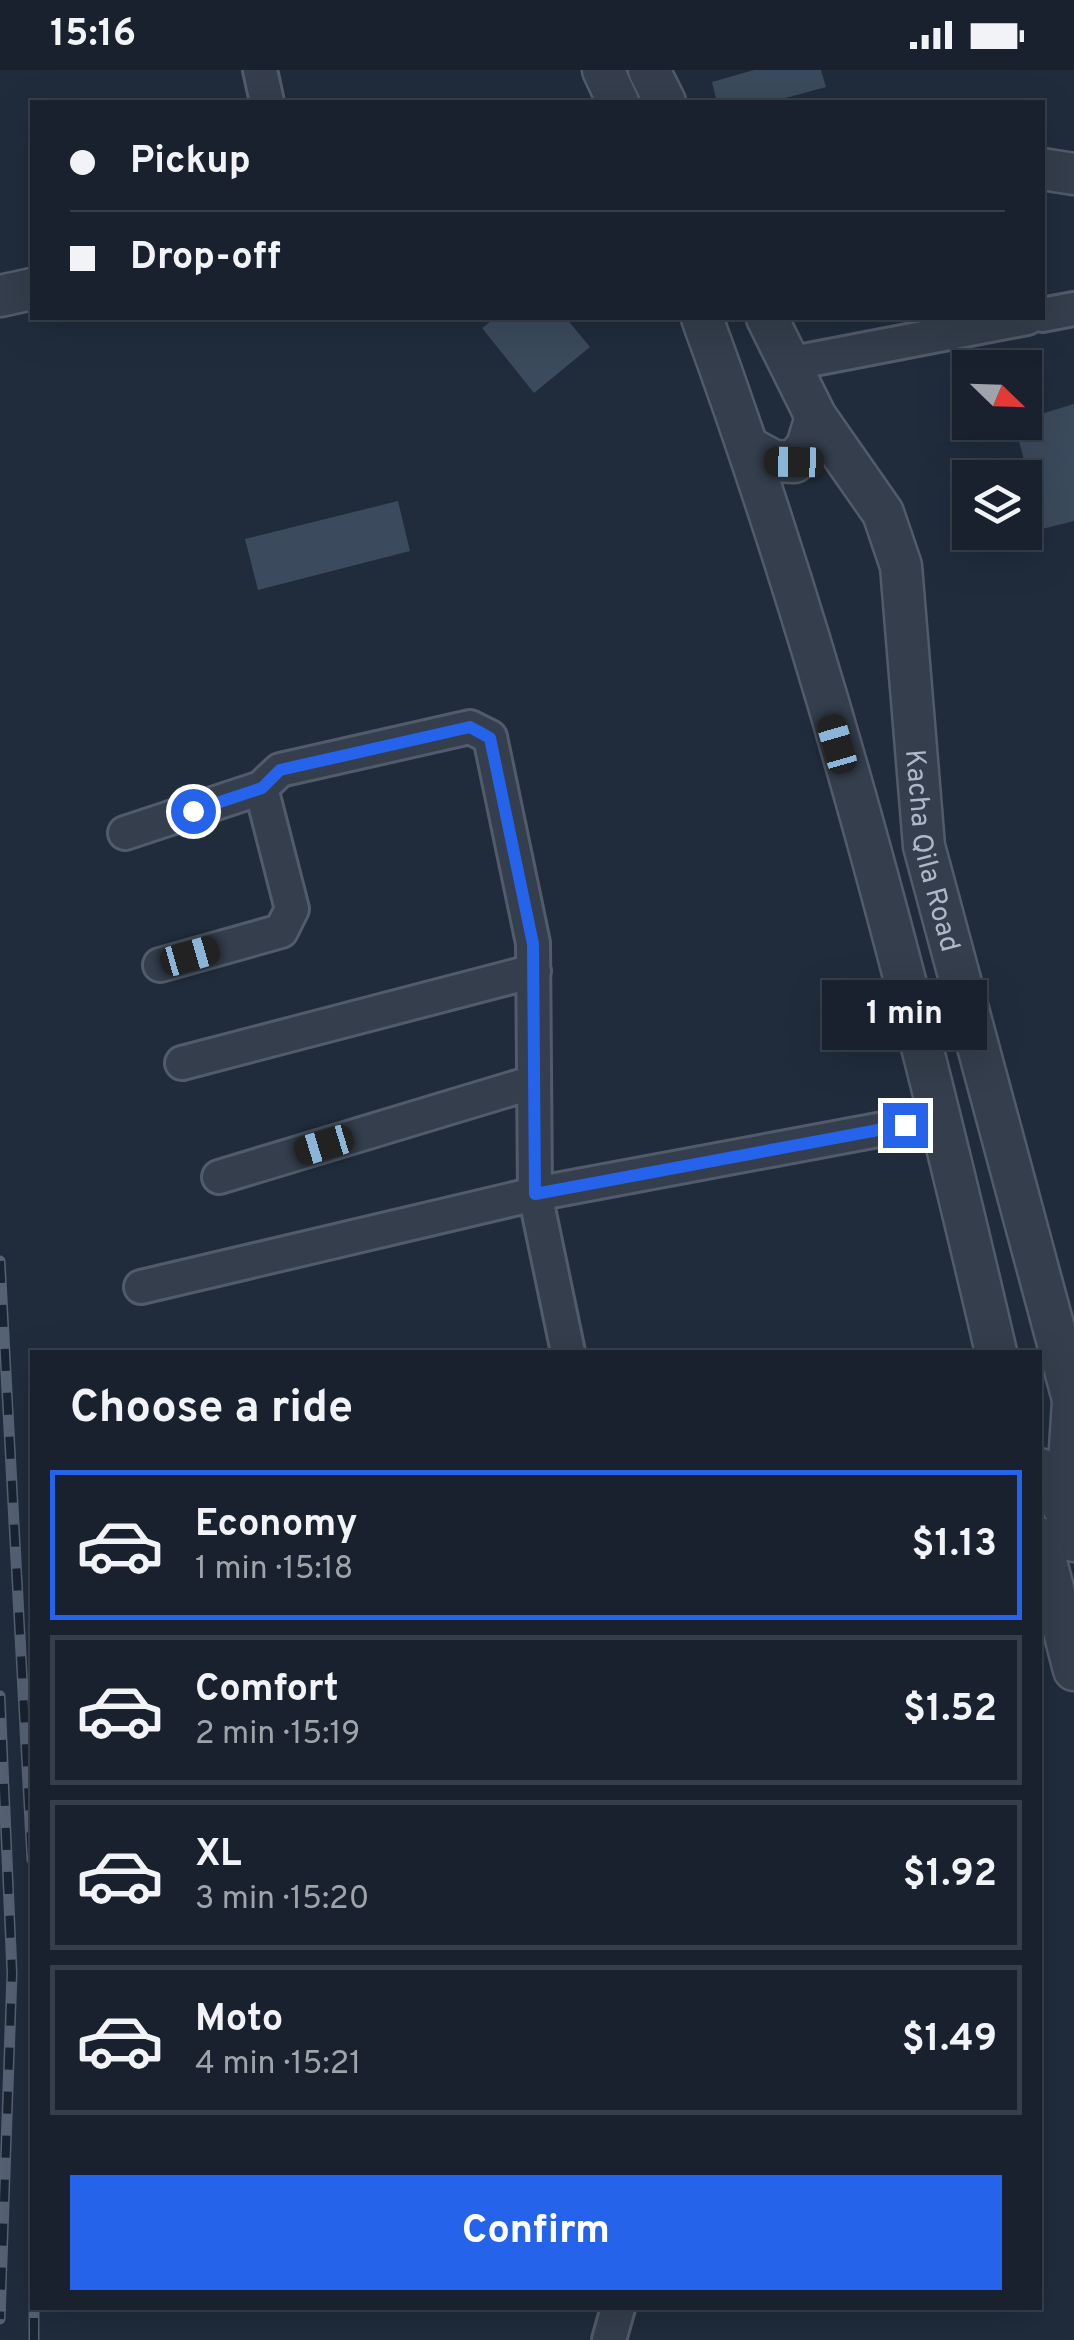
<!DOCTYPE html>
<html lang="en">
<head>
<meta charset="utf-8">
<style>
	body { margin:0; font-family:Overpass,sans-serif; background:#212935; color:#f1f3f6; height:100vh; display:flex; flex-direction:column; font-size:38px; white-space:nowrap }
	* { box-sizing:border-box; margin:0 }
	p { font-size:32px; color:#9fa3aa }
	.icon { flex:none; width:55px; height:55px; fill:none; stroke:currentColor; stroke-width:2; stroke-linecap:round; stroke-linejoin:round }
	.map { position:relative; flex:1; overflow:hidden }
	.side { position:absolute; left:30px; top:1280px; width:1012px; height:960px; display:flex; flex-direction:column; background:#18212d; border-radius:0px; box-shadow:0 10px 40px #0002,0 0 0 2px #363e49 }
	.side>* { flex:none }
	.top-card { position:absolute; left:30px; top:30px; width:1015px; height:220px; border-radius:0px; box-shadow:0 10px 40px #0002,0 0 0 2px #363e49; display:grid; align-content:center; height:220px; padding:0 40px; background:#18212d }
	.needle { width:65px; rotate:113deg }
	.fabs { position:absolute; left:952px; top:280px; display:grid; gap:20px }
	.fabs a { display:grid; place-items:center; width:90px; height:90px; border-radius:0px; background:#18212d; box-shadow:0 10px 40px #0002,0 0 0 2px #363e49; font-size:50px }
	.end { position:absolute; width:45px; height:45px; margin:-22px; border:12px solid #2563eb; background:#fff; box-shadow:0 0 0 5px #fff }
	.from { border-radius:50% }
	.bubble { position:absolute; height:70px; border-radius:0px; background:#18212d; box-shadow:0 10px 40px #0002,0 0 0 2px #363e49; font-size:32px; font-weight:700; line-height:70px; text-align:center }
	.car { position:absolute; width:30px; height:60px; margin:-30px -15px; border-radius:12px; box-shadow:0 0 8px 2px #0007; background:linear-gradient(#222 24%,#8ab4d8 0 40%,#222 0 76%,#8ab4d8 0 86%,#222 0) }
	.top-card b { display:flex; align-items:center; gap:35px; height:95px; font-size:38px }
	.top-card b+b { border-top:2px solid #363e49 }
	.top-card i { width:25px; height:25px; background:#f1f3f6 }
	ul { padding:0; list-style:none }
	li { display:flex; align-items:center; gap:30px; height:150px; margin:0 20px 15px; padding:0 20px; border:5px solid #363e49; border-radius:0px }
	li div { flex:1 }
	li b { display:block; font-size:38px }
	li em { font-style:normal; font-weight:700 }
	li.selected { border-color:#2563eb }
	li>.icon { width:90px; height:90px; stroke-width:1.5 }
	h2 { padding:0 40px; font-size:45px; line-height:120px }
	.button { display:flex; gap:20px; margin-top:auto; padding:20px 40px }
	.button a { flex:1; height:115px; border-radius:0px; background:#2563eb; color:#fff; font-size:40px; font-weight:700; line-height:115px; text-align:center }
	.status { display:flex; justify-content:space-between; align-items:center; height:70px; padding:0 50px; background:#18212d; direction:ltr }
	.status svg { height:28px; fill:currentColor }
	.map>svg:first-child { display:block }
</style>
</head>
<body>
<div class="status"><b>15:16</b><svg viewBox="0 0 49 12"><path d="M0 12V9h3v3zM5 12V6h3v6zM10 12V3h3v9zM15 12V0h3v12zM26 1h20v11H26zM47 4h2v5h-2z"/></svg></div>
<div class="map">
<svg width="1074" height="2270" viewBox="0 0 1074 2270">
	<rect width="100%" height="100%" fill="#202c3c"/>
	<path fill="#3b4a5c" d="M754 0H821L826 17 771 32H717L712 12Z
		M495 248H566L590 277 534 323 482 258Z
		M1074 334V451L1042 459 1014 352Z
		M398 431 410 481 258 520 245 469Z"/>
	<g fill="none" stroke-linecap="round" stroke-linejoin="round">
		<defs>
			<path id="minor" d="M260 0 267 32
				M1042 245 1074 239
				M788 294 1027 248
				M125 763 261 718 280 700 470 657 490 667 533 873 535 1124 942 1048
				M160 895 281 861 292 839 261 718
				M182 993 534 901
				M219 1107 534 1012
				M141 1217 535 1124 568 1282
				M609 2270 618 2238"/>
			<g id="tertiary">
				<path d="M603 0 618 32"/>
				<path d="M649 0 665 32"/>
				<path d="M1042 99 1074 104"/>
				<path d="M0 226 32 219"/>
				<path d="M702 248C825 584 915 934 996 1282"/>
				<path id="s1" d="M767 248 816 347 883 443 901 496 924 776 1074 1333"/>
				<path d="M750 378 774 391 794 392 807 376 816 347"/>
				<path d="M1040 1399 1066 1442 1074 1471"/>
				<path d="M1066 1442 1073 1331"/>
				<path d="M1040 1468 1074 1600"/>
			</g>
		</defs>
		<use href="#minor" stroke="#525b6a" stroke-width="38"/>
		<use href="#tertiary" stroke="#525b6a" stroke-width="45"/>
		<use href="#minor" stroke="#343e4c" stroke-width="32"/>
		<use href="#tertiary" stroke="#343e4c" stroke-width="40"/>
		<defs>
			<path id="rail" d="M0 1191 32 1790
				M0 1626 12 1903 0 2249
				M34 2270V2238"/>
		</defs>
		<use href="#rail" stroke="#556274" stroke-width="11"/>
		<use href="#rail" stroke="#192331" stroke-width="8" stroke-dasharray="22" stroke-linecap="butt"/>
	</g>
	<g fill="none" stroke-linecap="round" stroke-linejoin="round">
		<path stroke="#2563eb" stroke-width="12" d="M193 741 262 718 280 700 470 657 490 668 533 874 535 1124 905 1055"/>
	</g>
	<g text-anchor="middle" stroke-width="8" stroke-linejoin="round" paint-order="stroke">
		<g font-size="28" fill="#afb8c8" stroke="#192331">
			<text dy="10" stroke="none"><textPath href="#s1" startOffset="570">Kacha Qila Road</textPath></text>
		</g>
	</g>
</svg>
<div class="fabs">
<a><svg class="needle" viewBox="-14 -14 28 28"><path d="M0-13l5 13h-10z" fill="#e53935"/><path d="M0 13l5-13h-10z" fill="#9fa3aa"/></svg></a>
<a><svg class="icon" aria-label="layers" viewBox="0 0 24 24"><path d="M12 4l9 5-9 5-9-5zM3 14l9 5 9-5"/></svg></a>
</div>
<i class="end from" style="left:193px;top:741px"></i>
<i class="end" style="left:905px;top:1055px"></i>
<div class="bubble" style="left:822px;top:910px;width:165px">1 min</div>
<i class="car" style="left:794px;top:392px;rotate:271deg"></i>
<i class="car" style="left:837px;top:674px;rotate:344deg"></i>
<i class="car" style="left:190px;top:886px;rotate:74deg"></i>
<i class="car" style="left:324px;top:1075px;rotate:253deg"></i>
<div class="top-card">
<b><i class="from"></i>Pickup</b>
<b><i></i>Drop-off</b>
</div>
<section class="side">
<h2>Choose a ride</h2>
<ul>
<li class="selected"><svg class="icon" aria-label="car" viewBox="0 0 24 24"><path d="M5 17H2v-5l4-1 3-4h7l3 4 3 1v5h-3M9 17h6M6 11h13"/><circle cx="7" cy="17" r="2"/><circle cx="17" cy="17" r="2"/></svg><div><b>Economy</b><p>1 min · 15:18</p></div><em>$1.13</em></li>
<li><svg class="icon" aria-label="car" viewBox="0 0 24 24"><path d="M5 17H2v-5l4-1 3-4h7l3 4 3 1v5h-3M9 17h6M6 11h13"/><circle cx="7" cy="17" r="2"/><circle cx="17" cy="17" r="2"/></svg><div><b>Comfort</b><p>2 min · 15:19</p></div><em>$1.52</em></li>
<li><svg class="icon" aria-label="car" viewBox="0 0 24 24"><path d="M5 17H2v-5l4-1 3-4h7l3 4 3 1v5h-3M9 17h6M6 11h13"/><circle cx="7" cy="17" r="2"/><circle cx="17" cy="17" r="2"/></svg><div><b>XL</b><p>3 min · 15:20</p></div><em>$1.92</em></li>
<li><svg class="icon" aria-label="car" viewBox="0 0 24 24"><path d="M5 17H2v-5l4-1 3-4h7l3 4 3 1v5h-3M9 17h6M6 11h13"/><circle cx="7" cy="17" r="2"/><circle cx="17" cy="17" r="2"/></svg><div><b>Moto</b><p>4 min · 15:21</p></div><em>$1.49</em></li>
</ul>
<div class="button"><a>Confirm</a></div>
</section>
</div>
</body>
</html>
